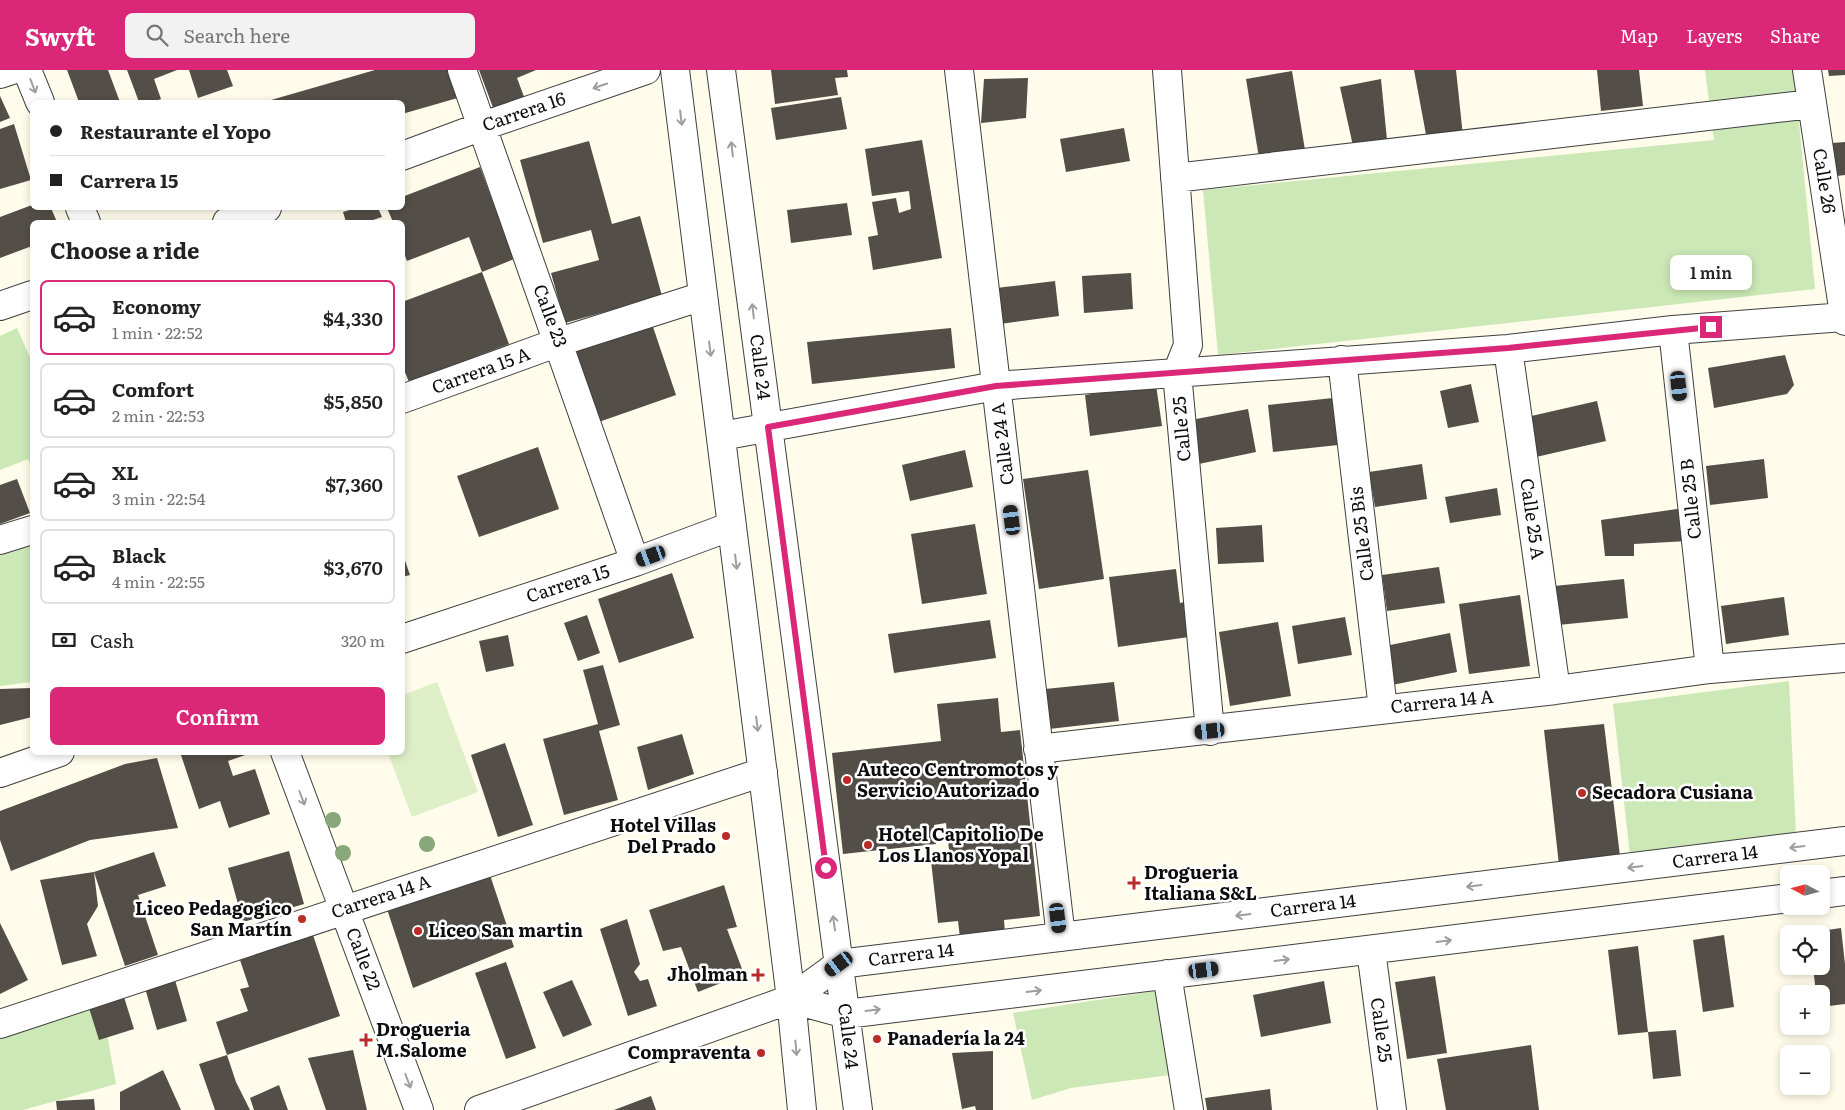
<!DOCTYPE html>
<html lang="en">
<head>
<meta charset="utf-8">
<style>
	body { margin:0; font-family:Literata,serif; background:#f2f2f2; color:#222; height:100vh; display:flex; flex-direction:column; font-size:19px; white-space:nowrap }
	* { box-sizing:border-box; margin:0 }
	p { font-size:16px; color:#767676 }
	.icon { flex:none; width:28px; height:28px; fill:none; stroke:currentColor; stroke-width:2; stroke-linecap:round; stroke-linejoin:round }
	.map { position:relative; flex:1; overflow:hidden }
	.panel { position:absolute; left:30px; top:150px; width:375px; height:535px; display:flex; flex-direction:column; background:#fff; border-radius:8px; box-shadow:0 2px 8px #0003 }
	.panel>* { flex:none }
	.hud { position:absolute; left:30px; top:30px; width:375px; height:110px; border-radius:8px; box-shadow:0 2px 8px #0003; display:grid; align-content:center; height:110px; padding:0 20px; background:#fff }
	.needle { width:32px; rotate:277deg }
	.fabs { position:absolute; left:1780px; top:795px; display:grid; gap:10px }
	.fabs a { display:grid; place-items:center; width:50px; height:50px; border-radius:8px; background:#fff; box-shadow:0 2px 8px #0003; font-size:25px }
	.end { position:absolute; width:22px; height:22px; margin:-11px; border:6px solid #db2777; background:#fff; box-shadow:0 0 0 2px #fff }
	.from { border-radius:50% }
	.bubble { position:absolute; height:35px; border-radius:8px; background:#fff; box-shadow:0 2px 8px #0003; font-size:16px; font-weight:600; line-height:35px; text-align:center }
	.car { position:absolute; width:15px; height:30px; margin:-15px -8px; border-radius:6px; box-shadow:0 0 4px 1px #0007; background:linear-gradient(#222 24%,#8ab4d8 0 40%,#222 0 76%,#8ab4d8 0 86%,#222 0) }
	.hud b { display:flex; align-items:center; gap:18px; height:48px; font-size:19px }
	.hud b+b { border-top:1px solid #e0e0e0 }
	.hud i { width:12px; height:12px; background:#222 }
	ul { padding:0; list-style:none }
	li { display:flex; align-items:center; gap:15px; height:75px; margin:0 10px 8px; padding:0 10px; border:2px solid #e0e0e0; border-radius:8px }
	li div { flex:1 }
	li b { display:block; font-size:19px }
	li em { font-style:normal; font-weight:600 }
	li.selected { border-color:#db2777 }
	li>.icon { width:45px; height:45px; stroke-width:1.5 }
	h2 { padding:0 20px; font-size:22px; line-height:60px }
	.pay { display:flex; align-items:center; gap:12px; height:55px; padding:0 20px; font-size:19px }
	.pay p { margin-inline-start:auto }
	.button { display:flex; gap:10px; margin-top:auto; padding:10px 20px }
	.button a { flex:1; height:58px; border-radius:8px; background:#db2777; color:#fff; font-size:20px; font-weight:600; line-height:58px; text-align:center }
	header { display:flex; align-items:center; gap:30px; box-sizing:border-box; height:70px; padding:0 25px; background:#db2777; color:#fff }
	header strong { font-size:24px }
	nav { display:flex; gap:28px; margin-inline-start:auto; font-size:18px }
	.search { width:350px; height:45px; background:#f2f2f2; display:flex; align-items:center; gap:12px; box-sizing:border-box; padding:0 18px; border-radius:8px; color:#767676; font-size:19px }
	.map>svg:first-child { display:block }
</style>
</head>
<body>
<header>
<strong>Swyft</strong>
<div class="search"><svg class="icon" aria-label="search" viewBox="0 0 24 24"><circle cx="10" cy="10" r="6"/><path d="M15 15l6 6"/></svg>Search here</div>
<nav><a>Map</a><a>Layers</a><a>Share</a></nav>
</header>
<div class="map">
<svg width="1845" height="1040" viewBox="0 0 1845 1040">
	<rect width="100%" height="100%" fill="#fffceb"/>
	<path fill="#cce8b6" d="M1705 0H1794L1815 219 1218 285 1203 120 1714 70Z
		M17 258 32 292V398L28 389 0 400V266Z
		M32 462V612L0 616V473Z
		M1789 611 1796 766 1630 785 1613 634Z
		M1162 920 1170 1005 1071 1018 1032 1030 1013 943Z
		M102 936 116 1014 23 1040H0V963Z"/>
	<path fill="#deefc7" d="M437 612 478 722 412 747 388 683 402 682 403 625Z"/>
	<path fill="#544e48" d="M67 0H108L120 32H79Z
		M127 0H177L154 9 161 29 153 32H139Z
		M189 0H227L233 16 198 28Z
		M375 0H448L461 27 402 44V32H272L271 30Z
		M479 0H536L517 8 526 32 495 43Z
		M771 0H847L848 7 835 8 838 25 775 34Z
		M1414 0H1456L1463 66 1427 70Z
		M1597 0H1639L1643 36 1601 41Z
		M1828 0H1845V5L1829 6Z
		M1292 1 1305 80 1259 88 1246 9Z
		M1028 8 1026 48 981 53 984 9Z
		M1381 9 1387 70 1353 76 1340 17Z
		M0 26 10 48 0 52Z
		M841 27 847 59 776 70 771 38Z
		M14 54 31 110 0 119V59Z
		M1124 58 1130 91 1066 102 1060 69Z
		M922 70 942 188 873 200 868 167 878 165 872 132 896 128 899 143 911 139 909 121 872 126 865 79Z
		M589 71 612 154 640 146 662 226 565 253 551 203 599 190 591 160 543 173 520 90Z
		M1845 72V105L1837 106 1832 73Z
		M480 97 514 189 482 202 469 167 407 191 402 178V152H393L387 138H402V127Z
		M847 133 852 165 791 173 787 140Z
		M32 135V138H51L57 152H32V176L0 188V147Z
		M356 138H378L382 147 367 152H346L343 142Z
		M482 202 509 274 409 312 402 295V232Z
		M1131 203 1133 239 1084 243 1082 206Z
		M1055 211 1059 246 1000 254 996 218Z
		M651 251 676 325 596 353 571 279Z
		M951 258 955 298 812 314 807 272Z
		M1785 285 1794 315 1787 324 1714 338 1708 298Z
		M1471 314 1479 352 1448 358 1440 321Z
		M1156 315 1162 356 1090 366 1085 325Z
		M1333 328 1338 375 1273 382 1268 335Z
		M1597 331 1606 371 1536 387 1527 347Z
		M1248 339 1256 382 1194 395 1186 351Z
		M538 377 559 439 479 467 457 406Z
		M965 380 973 417 910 431 902 395Z
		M1764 389 1768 428 1710 435 1706 396Z
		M1422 394 1427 429 1375 437 1369 402Z
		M1088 400 1104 509 1039 519 1023 409Z
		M17 409 30 443 0 454V415Z
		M1497 418 1501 445 1450 453 1445 427Z
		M1684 438 1688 471 1634 474V486H1605L1601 450Z
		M975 454 987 524 922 534 911 464Z
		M1262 455 1264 492 1218 494 1216 458Z
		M402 482 410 505 402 507Z
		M1439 497 1445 533 1387 541 1382 505Z
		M1176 499 1180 533 1184 532 1189 567 1118 577 1109 507Z
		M672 503 694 568 619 593 598 529Z
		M1624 509 1628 548 1558 555 1554 516Z
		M1520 525 1530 596 1469 604 1459 534Z
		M1784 527 1789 565 1726 574 1721 536Z
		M587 545 600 583 578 591 564 553Z
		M1345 547 1352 585 1298 594 1292 556Z
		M990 550 996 588 894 603 888 564Z
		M1278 552 1291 626 1230 636 1219 562Z
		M1450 563 1457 602 1387 616 1380 577Z
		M508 565 514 596 486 602 479 571Z
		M603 595 620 655 599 661 618 730 564 745 543 669 598 654 583 600Z
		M1114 612 1119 651 1049 659 1045 619Z
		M31 618 32 647 0 655V619Z
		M998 628 1001 662 1020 660 1040 846 1004 850 1005 863 960 868 958 851 938 853 930 782 949 780 946 753 934 755 936 774 843 784 832 683 941 671 937 634Z
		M1604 654 1620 786 1559 795 1544 660Z
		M682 664 694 704 648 720 637 677Z
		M505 673 533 755 498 767 471 685Z
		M180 682H254L228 691 233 706 255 699 270 744 229 758 220 731 199 739Z
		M157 688 178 758 90 770 11 801 0 770V741L125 694Z
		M289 781 304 834 243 852 228 798Z
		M154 782 166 816 138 825 158 885 125 896 94 802Z
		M94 802 98 836 87 854 97 886 62 895 40 810Z
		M489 802 514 877 413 918 387 839Z
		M724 815 737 857 727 859 744 904 698 922 681 877 663 881 649 840Z
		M627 849 640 894 634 902 640 911 648 909 657 936 628 946 600 859Z
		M0 853 28 910 0 924Z
		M1841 858 1845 894V934L1821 937V924H1816L1813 896H1821V864L1807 863Z
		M312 862 340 946 227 985 216 952 248 941 240 919 249 917 239 887Z
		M1724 865 1734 937 1703 942 1693 870Z
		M1638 876 1648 962 1676 960 1681 1006 1653 1009 1648 962 1618 965 1608 880Z
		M506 892 536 978 506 989 475 903Z
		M1435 906 1447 983 1407 989 1395 912Z
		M175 910 187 951 157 960 145 918Z
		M572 910 592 955 563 967 543 922Z
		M1324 911 1331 953 1261 967 1253 925Z
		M124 927 134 959 99 970 89 938Z
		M1531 975 1539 1040H1446L1437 989Z
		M353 980 367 1040H326L308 988Z
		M993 981V1040H976L975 1036 962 1039 952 983Z
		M227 985 236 1012 250 1040H215L199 994Z
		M163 1000 181 1040H120V1022Z
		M279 1015 288 1040H254L250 1028Z
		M1270 1019 1272 1040H1207L1205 1028Z
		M651 1026 656 1040H614Z
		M94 1029 95 1040H57L56 1031Z"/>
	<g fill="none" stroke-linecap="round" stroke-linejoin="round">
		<defs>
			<path id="minor" d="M27 0 40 32
				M462 0 635 492
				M675 0 791 929 802 1040
				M721 0 858 1040
				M959 0 1061 867
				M1167 0 1188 275 1177 303 1210 661
				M1807 0 1845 251
				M0 4 12 0
				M402 86 480 57 646 0
				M1175 108 1812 34
				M80 138 86 152
				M227 152 267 138
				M0 236 32 225
				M1673 260 1710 599
				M1508 279 1556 620
				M1342 290 1383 639
				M402 329 559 272 703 226
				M721 366 996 316 1508 279 1673 260 1845 247
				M0 470 32 460
				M402 569 635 492 732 456
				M1038 679 1556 620 1710 599 1845 588
				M285 682 419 1040
				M0 703 60 682
				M1821 824 1845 821
				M1371 880 1392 1040
				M1167 904 1189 1040
				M791 929 846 944 1789 828
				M0 954 763 702
				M479 1040 791 929 839 894 1845 771"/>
		</defs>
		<use href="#minor" stroke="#3f3f3f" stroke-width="30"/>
		<use href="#minor" stroke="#fff" stroke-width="28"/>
	</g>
	<g fill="#88a77a">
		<circle cx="333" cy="750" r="8"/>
		<circle cx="427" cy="774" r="8"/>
		<circle cx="343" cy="783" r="8"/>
	</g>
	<defs><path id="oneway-shaft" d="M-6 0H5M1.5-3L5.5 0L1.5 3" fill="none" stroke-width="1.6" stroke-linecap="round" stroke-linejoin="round" transform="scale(1.25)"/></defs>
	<g stroke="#9e9e9e">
		<use href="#oneway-shaft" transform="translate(33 16) rotate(69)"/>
		<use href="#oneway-shaft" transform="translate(600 16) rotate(161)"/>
		<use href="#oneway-shaft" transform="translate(681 48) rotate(83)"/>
		<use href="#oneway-shaft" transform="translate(732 79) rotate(-97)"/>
		<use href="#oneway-shaft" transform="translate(753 241) rotate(-97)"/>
		<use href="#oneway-shaft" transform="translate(710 279) rotate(83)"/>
		<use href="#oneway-shaft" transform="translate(736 492) rotate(83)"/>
		<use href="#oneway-shaft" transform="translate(757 654) rotate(83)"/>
		<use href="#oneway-shaft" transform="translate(302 728) rotate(69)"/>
		<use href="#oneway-shaft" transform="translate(1797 777) rotate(173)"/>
		<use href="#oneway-shaft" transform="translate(1635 797) rotate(173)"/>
		<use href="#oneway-shaft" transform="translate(1474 816) rotate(173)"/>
		<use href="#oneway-shaft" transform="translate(1243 845) rotate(173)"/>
		<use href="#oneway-shaft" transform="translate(834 853) rotate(-98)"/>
		<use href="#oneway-shaft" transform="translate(1444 871) rotate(-7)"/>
		<use href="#oneway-shaft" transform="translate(1282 890) rotate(-7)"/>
		<use href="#oneway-shaft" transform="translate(1034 921) rotate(-7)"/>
		<use href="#oneway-shaft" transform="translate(873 940) rotate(-7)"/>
		<use href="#oneway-shaft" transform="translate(796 978) rotate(85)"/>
		<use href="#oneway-shaft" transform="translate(408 1011) rotate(69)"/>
	</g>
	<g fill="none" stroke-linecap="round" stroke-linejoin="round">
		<path stroke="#db2777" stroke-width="6" d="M826 798 768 357 996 316 1508 278 1711 257"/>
	</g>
	<g fill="#ba2a26" stroke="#fff" stroke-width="2">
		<circle cx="847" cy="710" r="5"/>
		<circle cx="1582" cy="723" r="5"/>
		<circle cx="726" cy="766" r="5"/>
		<circle cx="868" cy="775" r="5"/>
		<path d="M1131.5 805.5h5v5h5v5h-5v5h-5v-5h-5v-5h5z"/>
		<circle cx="302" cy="849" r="5"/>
		<circle cx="418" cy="861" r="5"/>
		<path d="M755.5 897.5h5v5h5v5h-5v5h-5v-5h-5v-5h5z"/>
		<circle cx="877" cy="969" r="5"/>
		<path d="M363.5 962.5h5v5h5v5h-5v5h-5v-5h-5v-5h5z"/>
		<circle cx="761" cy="983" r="5"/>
	</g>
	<g text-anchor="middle" stroke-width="5" stroke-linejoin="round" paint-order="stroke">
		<g font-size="18" fill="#0c0c0c" stroke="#fff">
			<text transform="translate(524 42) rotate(-19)" y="6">Carrera 16</text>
			<text transform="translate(1824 111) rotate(81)" y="6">Calle 26</text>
			<text transform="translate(550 246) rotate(70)" y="6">Calle 23</text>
			<text transform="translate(760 297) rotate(83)" y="6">Calle 24</text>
			<text transform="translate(481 301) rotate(-20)" y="6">Carrera 15 A</text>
			<text transform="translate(1182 359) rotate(-95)" y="6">Calle 25</text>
			<text transform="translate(1003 374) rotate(-97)" y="6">Calle 24 A</text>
			<text transform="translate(1691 429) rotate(-96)" y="6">Calle 25 B</text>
			<text transform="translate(1532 449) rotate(82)" y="6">Calle 25 A</text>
			<text transform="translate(1362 464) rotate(-97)" y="6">Calle 25 Bis</text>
			<text transform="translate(568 514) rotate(-18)" y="6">Carrera 15</text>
			<text transform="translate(1442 632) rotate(-6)" y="6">Carrera 14 A</text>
			<text transform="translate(1715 787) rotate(-7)" y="6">Carrera 14</text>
			<text transform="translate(381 827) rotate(-18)" y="6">Carrera 14 A</text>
			<text transform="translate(1313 836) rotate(-7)" y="6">Carrera 14</text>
			<text transform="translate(911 885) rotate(-7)" y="6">Carrera 14</text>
			<text transform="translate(363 889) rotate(69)" y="6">Calle 22</text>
			<text transform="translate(1381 960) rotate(82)" y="6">Calle 25</text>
			<text transform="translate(848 966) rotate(83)" y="6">Calle 24</text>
		</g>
		<g font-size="18" font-weight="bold" fill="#0c0c0c" stroke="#fff" text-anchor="start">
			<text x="857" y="706">Auteco Centromotos y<tspan x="857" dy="21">Servicio Autorizado</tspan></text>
			<text x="1592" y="729">Secadora Cusiana</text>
			<text x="716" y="762" text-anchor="end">Hotel Villas<tspan x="716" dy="21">Del Prado</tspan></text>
			<text x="878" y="771">Hotel Capitolio De<tspan x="878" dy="21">Los Llanos Yopal</tspan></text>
			<text x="1144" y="809">Drogueria<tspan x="1144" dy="21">Italiana S&amp;L</tspan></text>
			<text x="292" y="845" text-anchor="end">Liceo Pedagogico<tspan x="292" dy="21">San Martín</tspan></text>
			<text x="428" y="867">Liceo San martin</text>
			<text x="748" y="911" text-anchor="end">Jholman</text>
			<text x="376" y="966">Drogueria<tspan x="376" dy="21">M.Salome</tspan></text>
			<text x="887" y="975">Panadería la 24</text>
			<text x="751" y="989" text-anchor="end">Compraventa</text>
		</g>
	</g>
</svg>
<div class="fabs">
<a><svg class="needle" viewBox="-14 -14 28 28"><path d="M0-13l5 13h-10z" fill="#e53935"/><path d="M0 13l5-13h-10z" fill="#767676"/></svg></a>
<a><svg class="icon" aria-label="locate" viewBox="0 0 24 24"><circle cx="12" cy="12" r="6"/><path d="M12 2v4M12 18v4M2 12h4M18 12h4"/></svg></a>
<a>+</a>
<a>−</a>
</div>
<i class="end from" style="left:826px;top:798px"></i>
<i class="end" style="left:1711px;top:257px"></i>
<div class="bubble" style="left:1670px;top:185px;width:82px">1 min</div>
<i class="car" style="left:1679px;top:316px;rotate:174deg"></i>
<i class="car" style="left:1012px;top:450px;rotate:353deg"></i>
<i class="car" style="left:651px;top:486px;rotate:250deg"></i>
<i class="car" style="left:1210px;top:661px;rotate:264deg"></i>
<i class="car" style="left:1058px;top:848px;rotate:173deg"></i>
<i class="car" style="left:839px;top:894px;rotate:234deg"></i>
<i class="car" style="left:1204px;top:900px;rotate:83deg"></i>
<div class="hud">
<b><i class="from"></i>Restaurante el Yopo</b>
<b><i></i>Carrera 15</b>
</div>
<section class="panel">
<h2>Choose a ride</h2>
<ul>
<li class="selected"><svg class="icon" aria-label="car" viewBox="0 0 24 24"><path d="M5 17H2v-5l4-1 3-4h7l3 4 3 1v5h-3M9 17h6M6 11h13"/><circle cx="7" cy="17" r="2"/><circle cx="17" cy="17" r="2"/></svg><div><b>Economy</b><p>1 min · 22:52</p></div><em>$4,330</em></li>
<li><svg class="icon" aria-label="car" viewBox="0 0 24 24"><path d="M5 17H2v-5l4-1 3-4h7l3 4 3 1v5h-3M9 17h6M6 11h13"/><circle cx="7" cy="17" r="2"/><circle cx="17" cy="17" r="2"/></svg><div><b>Comfort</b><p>2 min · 22:53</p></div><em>$5,850</em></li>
<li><svg class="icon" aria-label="car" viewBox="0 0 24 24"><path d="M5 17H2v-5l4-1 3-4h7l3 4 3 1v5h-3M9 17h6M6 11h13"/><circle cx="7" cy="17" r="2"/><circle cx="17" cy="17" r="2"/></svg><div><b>XL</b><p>3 min · 22:54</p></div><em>$7,360</em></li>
<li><svg class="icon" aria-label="car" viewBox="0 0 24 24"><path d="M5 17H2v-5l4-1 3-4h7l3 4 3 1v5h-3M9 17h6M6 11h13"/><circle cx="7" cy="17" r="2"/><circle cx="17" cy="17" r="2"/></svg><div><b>Black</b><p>4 min · 22:55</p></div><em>$3,670</em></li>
</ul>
<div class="pay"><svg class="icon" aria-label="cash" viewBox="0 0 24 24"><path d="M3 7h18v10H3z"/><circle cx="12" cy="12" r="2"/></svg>Cash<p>320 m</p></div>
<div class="button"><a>Confirm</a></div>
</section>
</div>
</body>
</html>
